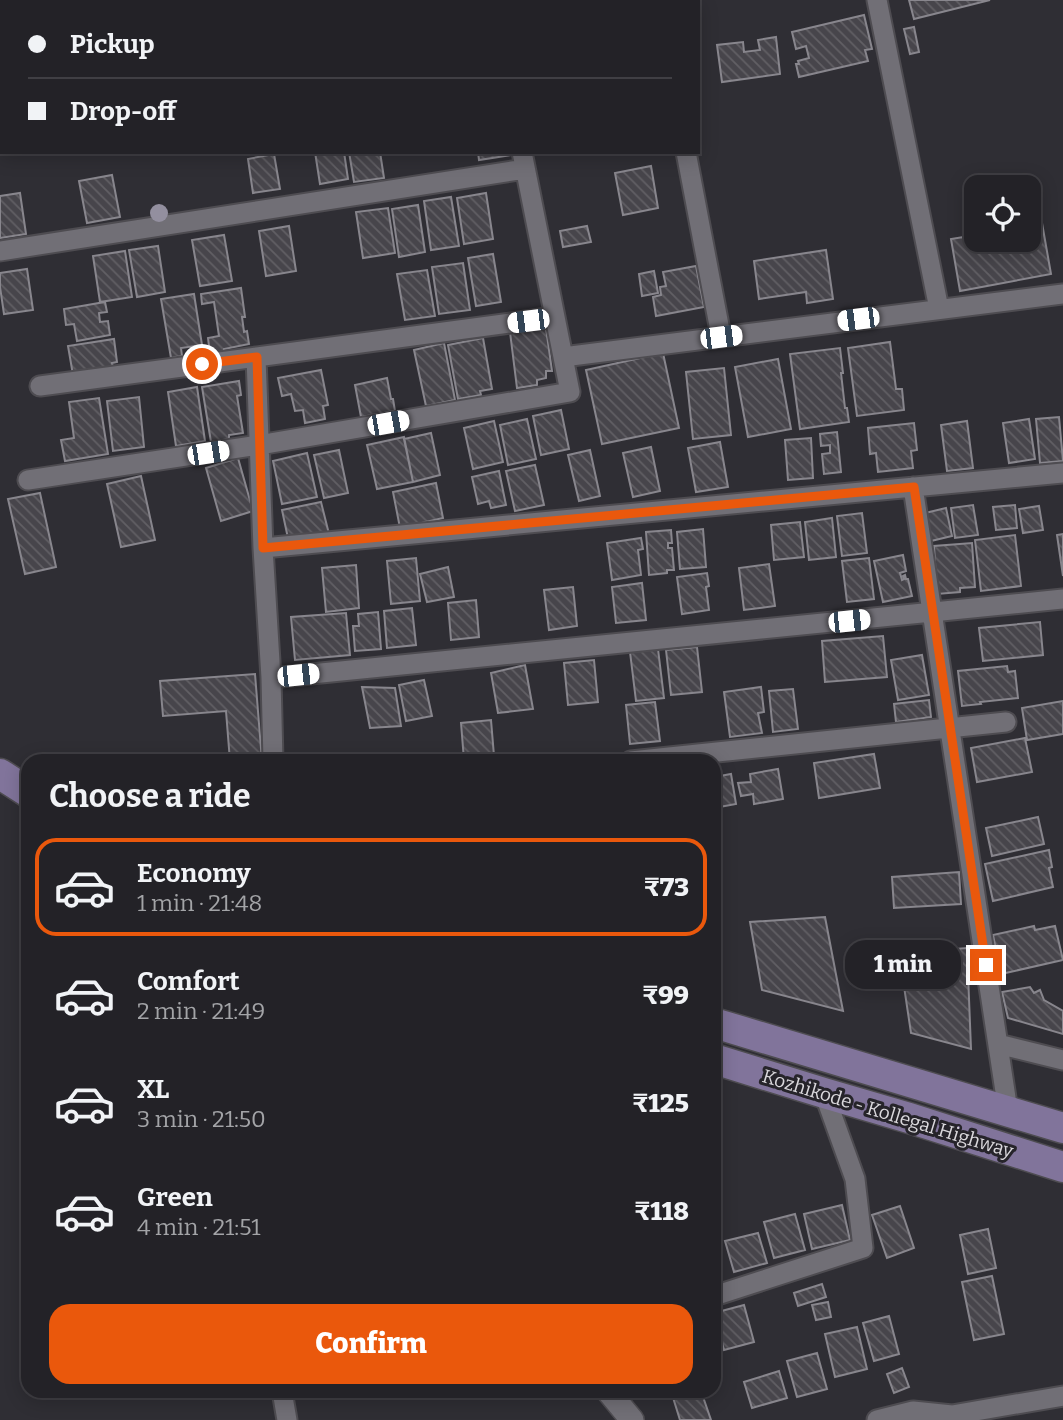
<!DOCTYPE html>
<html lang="en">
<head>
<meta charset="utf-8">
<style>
	body { margin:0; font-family:Bitter,serif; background:#2f2f33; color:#f1f3f6; height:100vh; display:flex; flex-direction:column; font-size:26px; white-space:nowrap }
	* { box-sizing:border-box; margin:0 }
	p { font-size:23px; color:#a3a4a7 }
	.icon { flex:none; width:38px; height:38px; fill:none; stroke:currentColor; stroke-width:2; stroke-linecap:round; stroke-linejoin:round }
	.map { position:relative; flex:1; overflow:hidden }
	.drawer { position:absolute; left:21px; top:754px; width:700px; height:644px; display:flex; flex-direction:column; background:#232227; border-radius:21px; box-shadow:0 4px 18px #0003,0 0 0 2px #403f44 }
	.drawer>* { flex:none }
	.hud { position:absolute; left:0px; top:0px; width:700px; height:154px; box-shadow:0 4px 18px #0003,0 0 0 2px #403f44; display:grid; align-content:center; height:154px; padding:0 28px; background:#232227 }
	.controls { position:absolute; left:964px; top:175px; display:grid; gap:14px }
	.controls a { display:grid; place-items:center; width:77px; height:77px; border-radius:14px; background:#232227; box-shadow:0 4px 18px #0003,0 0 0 2px #403f44; font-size:35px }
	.end { position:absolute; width:32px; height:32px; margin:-16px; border:9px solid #ea580c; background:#fff; box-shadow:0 0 0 4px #fff }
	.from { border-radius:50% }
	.bubble { position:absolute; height:49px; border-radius:21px; background:#232227; box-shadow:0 4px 18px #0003,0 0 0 2px #403f44; font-size:23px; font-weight:800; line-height:49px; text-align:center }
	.car { position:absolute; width:21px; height:42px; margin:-21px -10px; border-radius:9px; box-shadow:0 0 5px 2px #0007; background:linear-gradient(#fff 24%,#345 0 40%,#fff 0 76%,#345 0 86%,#fff 0) }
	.hud b { display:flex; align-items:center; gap:24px; height:66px; font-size:26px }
	.hud b+b { border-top:2px solid #403f44 }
	.hud i { width:18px; height:18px; background:#f1f3f6 }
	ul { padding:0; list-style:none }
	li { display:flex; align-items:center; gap:21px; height:98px; margin:0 14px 10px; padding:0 14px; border:4px solid transparent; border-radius:21px }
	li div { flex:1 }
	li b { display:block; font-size:26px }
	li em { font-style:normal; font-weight:800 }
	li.selected { border-color:#ea580c }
	li>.icon { width:63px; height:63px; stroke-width:1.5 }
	h2 { padding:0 28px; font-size:32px; line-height:84px }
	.cta { display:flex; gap:14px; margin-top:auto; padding:14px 28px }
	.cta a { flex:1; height:80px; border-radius:21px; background:#ea580c; color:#fff; font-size:28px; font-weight:800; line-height:80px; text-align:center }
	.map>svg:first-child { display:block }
</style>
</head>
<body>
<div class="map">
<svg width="1063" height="1420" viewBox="0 0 1063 1420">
	<defs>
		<pattern id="building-back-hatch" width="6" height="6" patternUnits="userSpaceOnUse" patternTransform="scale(1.75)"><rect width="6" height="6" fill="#47454b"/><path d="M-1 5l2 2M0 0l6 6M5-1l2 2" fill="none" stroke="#615f64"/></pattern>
	</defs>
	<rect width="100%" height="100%" fill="#2f2e34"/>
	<path fill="url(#building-back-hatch)" stroke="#88868d" stroke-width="2" d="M909 0H990L914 19Z
		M864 15 872 49 865 50 868 61 799 77 796 64H799L798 61 809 58 806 46 796 49 792 32Z
		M914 27 919 52 910 54 904 29Z
		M776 37 780 74 722 82 717 45 743 42 744 52 760 50 758 40Z
		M315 152H344L348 179 320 184Z
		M349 152H380L384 178 354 182Z
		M478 152H512V155L479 160Z
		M274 154 280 189 253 193 248 159Z
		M651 166 658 208 623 215 615 173Z
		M112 175 120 217 87 223 79 181Z
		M20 193 26 234 0 238V196Z
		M486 193 493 239 464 244 457 198Z
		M451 197 459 246 431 250 424 201Z
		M418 205 425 252 399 257 392 209Z
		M388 208 395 253 363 258 356 212Z
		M1042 223 1051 274 960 291 951 239 976 235V240H1029V225Z
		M289 226 296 271 266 276 259 231Z
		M587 226 591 242 563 247 560 231Z
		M224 235 232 281 200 286 192 240Z
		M158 246 165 292 137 297 129 250Z
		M826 250 833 299 807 303 806 292 759 299 754 261Z
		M125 251 132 297 100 302 93 256Z
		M493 254 501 302 476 306 468 258Z
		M463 263 470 310 439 314 432 267Z
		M696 266 704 307 656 316 653 297 661 295 660 287 666 286 663 272Z
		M27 269 33 310 4 314 0 287V273Z
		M427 270 435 316 405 320 397 274Z
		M654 271 658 293 642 296 639 274Z
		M241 288 245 317H242L244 332 247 331 249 344 224 349V352L210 354 208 338 219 336 214 302 202 304 201 294Z
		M194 294 202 345 181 348 182 356 171 358 161 299Z
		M105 302 107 312 99 313 100 322 108 321 110 335 77 341 74 324 66 325 64 309Z
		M546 328 552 371H546V378L537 380V385L517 388 510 332Z
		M483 338 492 389 480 391 481 395 458 399 448 345Z
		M114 339 117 362 112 363 113 367 73 375 68 346Z
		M890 342 896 389H902L904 410 857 416 848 348Z
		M444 343 455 400 426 406 414 350Z
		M840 348 843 373H841L845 408H847L849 422 800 429 790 354Z
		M663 353 679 428 602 444 586 370Z
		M778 359 791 429 748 437 735 367Z
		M724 368 731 435 693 439 686 372Z
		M321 370 328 405 323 406 325 419 305 423 303 410 295 411 291 394 282 396 278 378Z
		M387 378 391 399H393L395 411 361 417 355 385Z
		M239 381 241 395 237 396 243 433 229 435V439L211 442 202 387Z
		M197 387 205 441 176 446 168 392Z
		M139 397 144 447 113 451 107 401Z
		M99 398 108 454 65 461 61 440 74 438 69 402Z
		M561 410 569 449 541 455 533 416Z
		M1059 417 1063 461 1040 463 1036 419Z
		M527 419 536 459 508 465 500 425Z
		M1029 419 1035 459 1009 463 1003 423Z
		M494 421 503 462 473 469 464 428Z
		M967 421 973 468 947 471 941 425Z
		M914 423 917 450 911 451 913 468 878 472 876 453 870 454 868 428Z
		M837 432 841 472 824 474 822 454 830 453V445L821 446 820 434Z
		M431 433 440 475 413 482 404 439Z
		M404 437 413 482 377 489 367 445Z
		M811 438 813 478 788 480 785 440Z
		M720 442 728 487 696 492 688 448Z
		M651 447 660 491 633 497 623 453Z
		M339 450 348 493 324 498 314 455Z
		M590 450 600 496 579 501 568 455Z
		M307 453 317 497 282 504 273 461Z
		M238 458 253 511 221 521 206 468Z
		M535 465 544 505 515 511 506 471Z
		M499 471 506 505 491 508 489 501 478 504 472 477Z
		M141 476 155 540 121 547 107 484Z
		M436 483 443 518 400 528 393 492Z
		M40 493 56 567 25 574 8 499Z
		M321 502 329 534 289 543 282 510Z
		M973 505 978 535 955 538 951 508Z
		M1015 505 1017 528 996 530 993 507Z
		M1039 506 1043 530 1023 533 1019 509Z
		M946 508 952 536 931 541 925 513Z
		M862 513 867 553 842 556 837 516Z
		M832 518 836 557 809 560 805 522Z
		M800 522 804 557 774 560 771 525Z
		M703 529 706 567 680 569 677 532Z
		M671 530 672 543H668V548H672L674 570H667V573L649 575 646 532Z
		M1063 534V576L1057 535Z
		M1015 535 1021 586 981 591 975 540Z
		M641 538 643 549 638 550 641 575 612 580 607 543Z
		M972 543 975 587 960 588V592L937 594 934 546Z
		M903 555 906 571 900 573 902 580 904 579 903 576 905 575 906 579H908L912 596 883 602 874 561Z
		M416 558 420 601 391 604 387 561Z
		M869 558 874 599 847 602 842 561Z
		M769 564 775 606 744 610 739 568Z
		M356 565 359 608 326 612 322 568Z
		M448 567 454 597 427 602 420 574Z
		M707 573 709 586 706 587 709 610 682 614 677 577Z
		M642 583 646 620 616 623 612 587Z
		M573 587 577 626 549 630 544 590Z
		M476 600 479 637 451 640 448 603Z
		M412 608 416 645 387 648 384 611Z
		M378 612 381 649 355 651 353 626H359L358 614Z
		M346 613 350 655 295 660 291 617Z
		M1040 622 1043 655 983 661 979 628Z
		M883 636 887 677 825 682 822 641Z
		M697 647 702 692 671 695 666 650Z
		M658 649 664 698 636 701 630 652Z
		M922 655 929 695 898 700 891 660Z
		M594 660 598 702 568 705 564 663Z
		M525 665 533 709 498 713 491 673Z
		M1007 666 1008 672 1015 671 1018 698 980 702 981 704 962 706 958 671Z
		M255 674 262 761H230L226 711 163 716 160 681Z
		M424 680 432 716 406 721 399 685Z
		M362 687 395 688 401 726 370 728Z
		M761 687 764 712 758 713 762 733 730 737 724 692Z
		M793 689 798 729 773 732 769 691Z
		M929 700 931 717 896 722 894 704Z
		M1063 701V734L1027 740 1022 708Z
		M655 702 660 741 630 744 626 705Z
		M491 720 494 756 464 760 461 723Z
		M1025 738 1032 772 977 782 971 748Z
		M874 754 880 788 819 798 814 763Z
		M778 769 783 799 754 804 753 794 741 796 738 783 751 782 750 774Z
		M731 774 736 804 714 808V777Z
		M1038 817 1044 844 992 856 986 828Z
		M1049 850 1052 867 1049 868 1053 887 993 901 985 864Z
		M959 872 961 904 894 908 892 877Z
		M825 917 843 1011 762 990 750 922Z
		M1034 926 1035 930 1055 926 1063 960 1001 974 993 935Z
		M967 948 971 1049 911 1033 899 953Z
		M1030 987 1034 993 1040 990 1044 1000 1063 1011V1034L1008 1018 1002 992Z
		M842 1205 850 1240 812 1249 804 1214Z
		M900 1206 914 1248 887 1258 872 1215Z
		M795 1214 805 1250 774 1258 764 1222Z
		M988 1229 996 1268 968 1274 960 1235Z
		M758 1233 767 1263 734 1272 725 1241Z
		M992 1276 1004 1334 974 1340 962 1282Z
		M822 1284 826 1297 798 1306 794 1293Z
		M828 1302 831 1317 816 1320 812 1305Z
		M744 1305 754 1342 724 1350 714 1313Z
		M889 1316 899 1354 874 1361 863 1323Z
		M857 1327 867 1369 835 1377 825 1334Z
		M817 1353 827 1389 797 1397 787 1361Z
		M902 1368 909 1387 894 1393 887 1374Z
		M779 1371 787 1398 752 1408 744 1382Z
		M671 1391H701L711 1420H680Z"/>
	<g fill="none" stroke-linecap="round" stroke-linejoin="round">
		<defs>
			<path id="minor" d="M300 0V2
				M492 0V2
				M657 0V2
				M877 0 939 309
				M0 121H2
				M686 152 721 336
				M0 251 525 169
				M256 357 263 548 271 678 273 761
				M563 357 1063 294
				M40 386 555 317
				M28 480 259 445 570 392 522 152
				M913 487 1008 1111
				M263 548 1063 473
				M271 678 1063 599
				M631 761 1006 722
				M998 1044 1063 1060
				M714 1296 863 1248 855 1179 824 1093
				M282 1391 287 1420
				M877 1420 913 1411 952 1415 1063 1396"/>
			<path id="tertiary" d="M608 1391 632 1420"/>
			<path id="primary" d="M0 774 28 792
				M714 1023 1063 1128
				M714 1059 824 1093 909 1118 1063 1167"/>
		</defs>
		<use href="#minor" stroke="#4e4c51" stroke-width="23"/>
		<use href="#tertiary" stroke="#4e4c51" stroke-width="26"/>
		<use href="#primary" stroke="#4e4c51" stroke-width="33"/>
		<use href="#minor" stroke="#716f76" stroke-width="19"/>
		<use href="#tertiary" stroke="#716f76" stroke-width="23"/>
		<use href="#primary" stroke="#81749b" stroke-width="30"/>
	</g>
	<circle fill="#938f9f" cx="159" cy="213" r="9"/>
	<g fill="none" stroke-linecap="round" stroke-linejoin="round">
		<path stroke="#ea580c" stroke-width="9" d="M202 364 257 357 263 548 914 487 986 965"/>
	</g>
	<g text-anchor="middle" stroke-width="6" stroke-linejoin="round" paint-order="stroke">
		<g font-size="19" fill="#dad8dc" stroke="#26242a">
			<text transform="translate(888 1113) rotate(17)" y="7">Kozhikode - Kollegal Highway</text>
		</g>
	</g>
</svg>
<div class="controls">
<a><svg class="icon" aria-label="locate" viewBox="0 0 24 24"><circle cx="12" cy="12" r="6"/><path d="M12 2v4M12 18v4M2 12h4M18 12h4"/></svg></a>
</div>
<i class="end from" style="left:202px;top:364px"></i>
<i class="end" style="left:986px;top:965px"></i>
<div class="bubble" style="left:845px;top:940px;width:116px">1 min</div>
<i class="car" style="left:858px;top:319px;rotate:263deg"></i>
<i class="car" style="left:528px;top:321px;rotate:263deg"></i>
<i class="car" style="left:721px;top:337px;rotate:83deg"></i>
<i class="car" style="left:388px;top:423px;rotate:80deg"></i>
<i class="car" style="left:208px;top:453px;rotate:81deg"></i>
<i class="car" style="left:849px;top:621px;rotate:84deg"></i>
<i class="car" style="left:298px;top:675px;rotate:84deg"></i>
<div class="hud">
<b><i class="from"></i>Pickup</b>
<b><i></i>Drop-off</b>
</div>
<section class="drawer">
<h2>Choose a ride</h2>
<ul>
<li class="selected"><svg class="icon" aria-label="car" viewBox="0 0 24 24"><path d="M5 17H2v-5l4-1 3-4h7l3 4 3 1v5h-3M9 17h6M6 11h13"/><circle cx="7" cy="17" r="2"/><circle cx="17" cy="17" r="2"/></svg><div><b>Economy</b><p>1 min · 21:48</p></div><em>₹73</em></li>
<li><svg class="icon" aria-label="car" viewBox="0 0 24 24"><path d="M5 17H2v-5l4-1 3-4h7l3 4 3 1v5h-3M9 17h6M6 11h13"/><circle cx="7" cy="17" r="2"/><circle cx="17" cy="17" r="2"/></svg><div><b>Comfort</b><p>2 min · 21:49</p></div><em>₹99</em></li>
<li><svg class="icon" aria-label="car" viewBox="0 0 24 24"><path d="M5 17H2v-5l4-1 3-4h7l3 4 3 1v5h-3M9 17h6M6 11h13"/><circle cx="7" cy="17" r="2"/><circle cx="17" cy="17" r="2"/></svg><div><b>XL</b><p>3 min · 21:50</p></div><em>₹125</em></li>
<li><svg class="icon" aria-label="car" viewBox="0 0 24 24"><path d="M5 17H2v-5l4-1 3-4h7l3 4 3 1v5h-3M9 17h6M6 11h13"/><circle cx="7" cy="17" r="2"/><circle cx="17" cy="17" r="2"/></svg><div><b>Green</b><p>4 min · 21:51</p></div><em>₹118</em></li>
</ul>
<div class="cta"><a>Confirm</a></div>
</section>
</div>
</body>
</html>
